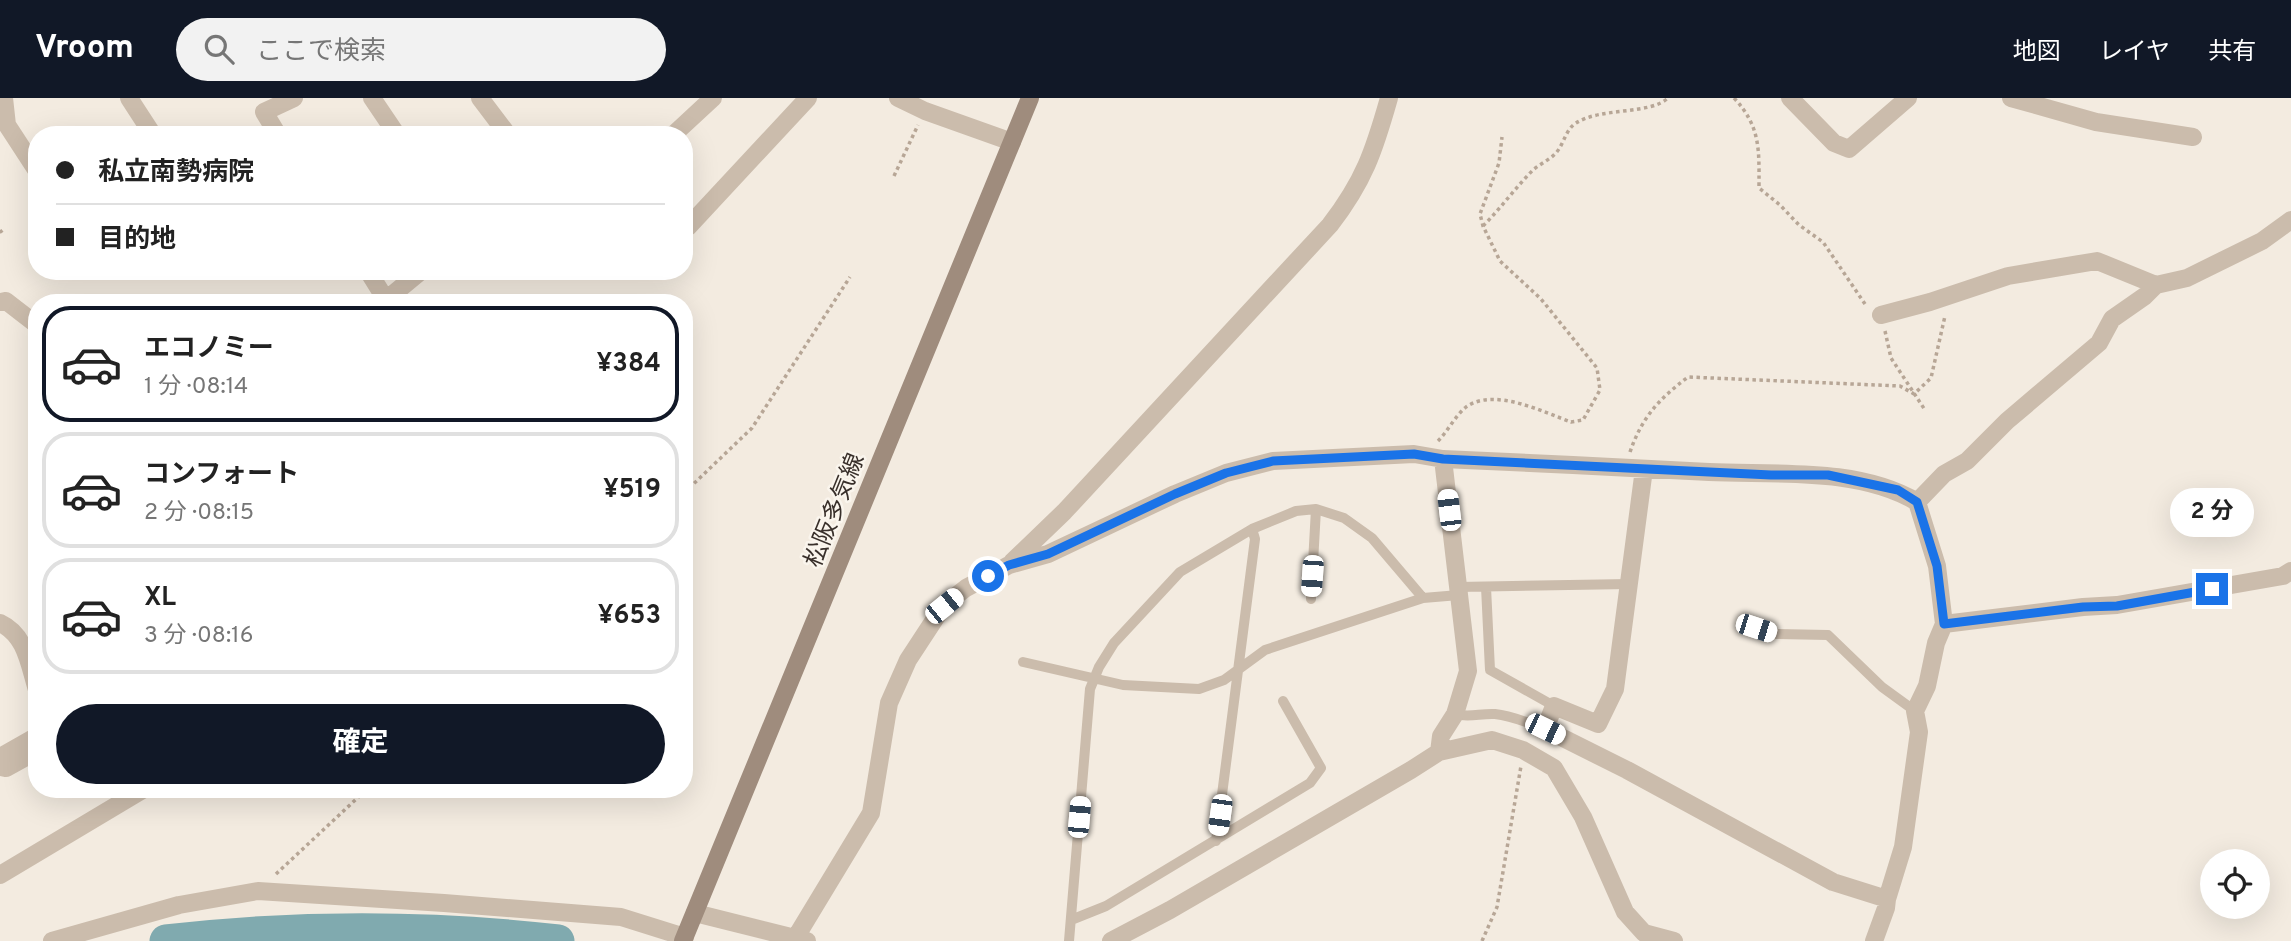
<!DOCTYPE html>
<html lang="ja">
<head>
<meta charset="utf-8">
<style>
	body { margin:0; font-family:Overpass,"Noto Sans JP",sans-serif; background:#f2f2f2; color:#222; height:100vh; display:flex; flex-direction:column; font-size:26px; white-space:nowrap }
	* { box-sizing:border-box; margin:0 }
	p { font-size:23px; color:#767676 }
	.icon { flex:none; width:38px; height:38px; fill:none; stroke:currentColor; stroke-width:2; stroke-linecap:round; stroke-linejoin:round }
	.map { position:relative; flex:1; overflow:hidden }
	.side { position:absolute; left:28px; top:196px; width:665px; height:504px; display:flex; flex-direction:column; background:#fff; border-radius:28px; box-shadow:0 7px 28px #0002 }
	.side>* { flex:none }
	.hud { position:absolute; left:28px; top:28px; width:665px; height:154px; border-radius:28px; box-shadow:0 7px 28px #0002; display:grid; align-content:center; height:154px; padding:0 28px; background:#fff }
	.fabs { position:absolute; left:2200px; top:751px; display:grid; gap:14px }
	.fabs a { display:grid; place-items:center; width:70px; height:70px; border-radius:50%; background:#fff; box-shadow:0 7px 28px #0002; font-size:35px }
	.end { position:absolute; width:32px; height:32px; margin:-16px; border:9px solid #1a73e8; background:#fff; box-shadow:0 0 0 4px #fff }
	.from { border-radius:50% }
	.bubble { position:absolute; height:49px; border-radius:24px; background:#fff; box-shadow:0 7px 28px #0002; font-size:23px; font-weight:700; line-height:49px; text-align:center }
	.car { position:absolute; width:21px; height:42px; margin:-21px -10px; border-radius:9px; box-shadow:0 0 5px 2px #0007; background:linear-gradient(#fff 24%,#345 0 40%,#fff 0 76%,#345 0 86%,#fff 0) }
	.hud b { display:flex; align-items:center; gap:24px; height:66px; font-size:26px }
	.hud b+b { border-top:2px solid #e0e0e0 }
	.hud i { width:18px; height:18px; background:#222 }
	ul { padding:12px 0 0; list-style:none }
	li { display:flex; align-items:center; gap:21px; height:116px; margin:0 14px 10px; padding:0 14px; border:4px solid #e0e0e0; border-radius:28px }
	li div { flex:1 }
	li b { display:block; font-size:26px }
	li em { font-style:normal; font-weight:700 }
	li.current { border-color:#111827 }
	li>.icon { width:63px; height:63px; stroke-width:1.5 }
	.button { display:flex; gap:14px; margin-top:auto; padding:14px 28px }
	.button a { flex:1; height:80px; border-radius:42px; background:#111827; color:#fff; font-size:28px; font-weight:700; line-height:80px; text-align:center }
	header { display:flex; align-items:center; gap:42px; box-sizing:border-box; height:98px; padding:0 35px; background:#111827; color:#fff }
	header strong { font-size:33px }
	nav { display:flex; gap:38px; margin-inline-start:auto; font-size:24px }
	.search { width:490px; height:63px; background:#f2f2f2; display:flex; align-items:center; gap:18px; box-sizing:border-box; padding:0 24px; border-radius:38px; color:#767676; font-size:26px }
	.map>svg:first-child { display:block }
</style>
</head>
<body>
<header>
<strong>Vroom</strong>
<div class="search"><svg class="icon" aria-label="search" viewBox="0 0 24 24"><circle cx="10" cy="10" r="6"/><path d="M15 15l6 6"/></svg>ここで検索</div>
<nav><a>地図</a><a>レイヤ</a><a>共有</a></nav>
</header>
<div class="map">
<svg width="2291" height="843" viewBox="0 0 2291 843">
	<rect width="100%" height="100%" fill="#f3ebe0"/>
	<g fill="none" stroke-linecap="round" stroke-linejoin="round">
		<path stroke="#80aaaf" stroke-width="33" d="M166 843C296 828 428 828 558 843"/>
		<path stroke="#b7a696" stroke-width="3.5" stroke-dasharray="3.5 3.5" stroke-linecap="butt" d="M1734 0C1761 29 1759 52 1759 90L1780 107 1799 127 1823 144 1867 209
			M894 78 918 27
			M1483 128C1501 110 1516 89 1533 72 1540 66 1549 62 1555 56 1564 47 1565 32 1576 25 1601 9 1650 17 1668 0
			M0 132 3 136
			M1885 233 1891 260 1925 312
			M1438 343C1448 333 1455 318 1466 309 1494 289 1543 314 1571 324L1583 322 1600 292 1597 270 1541 201 1500 163 1483 128 1480 116 1499 65 1502 39
			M1630 354C1642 319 1659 301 1688 279L1900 288 1914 296 1931 280 1945 218
			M684 395 752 330 850 179
			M276 776 367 691
			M1482 843 1497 809 1521 668"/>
		<path stroke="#cbbcac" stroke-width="10" d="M1458 489 1629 486
			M1486 489 1490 572 1554 608
			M1311 501 1316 411
			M1756 529 1776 536 1828 537 1882 589 1915 613
			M1023 564 1123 587 1199 591 1224 582 1265 552 1423 500
			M1455 616C1469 620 1481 615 1495 616 1513 618 1529 625 1545 631
			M1216 743 1255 441 1252 431
			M1071 822 1106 808 1310 685 1321 670 1283 603
			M1069 843 1090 591 1099 569 1114 545 1180 474 1252 431 1296 413 1316 411 1344 420 1372 440 1423 500 1459 497"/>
		<path stroke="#cbbcac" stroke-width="18" d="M4 0 7 27 37 73
			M129 0 153 37
			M372 0 397 37
			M480 0 508 37
			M898 0 925 13 1012 44
			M1790 0 1834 45 1849 51 1908 0
			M2011 0 2096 24 2193 39
			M278 37 264 14 294 0
			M673 37 713 0
			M688 129 808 0
			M368 173 386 202 421 173
			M0 204 6 203 37 227
			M1881 217 1930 204 2008 178 2097 163 2156 187
			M1644 371 1615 591 1598 626 1554 608 1545 631 1627 672 1833 784 1887 801
			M1917 404 1944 376 1967 363 2007 323 2099 245 2112 221 2145 198 2156 187 2187 180 2262 143 2291 122
			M1012 464 1064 414 1330 127C1364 83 1374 53 1389 0
			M0 525C26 537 29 566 37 592
			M1944 526 2083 509 2117 507 2283 478 2291 473
			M1439 654 1441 638 1455 616 1468 573 1443 361
			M0 659 37 638
			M0 669 6 670 37 653
			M0 777 144 691
			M695 815 807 843
			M796 839 871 715 889 605 908 562 944 507 966 490 1009 467 1048 456 1175 396 1226 375 1273 363 1414 356 1443 361C1532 365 1620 369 1709 374 1775 377 1859 369 1917 404L1937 468 1944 526 1936 545 1927 588 1915 613 1919 634 1903 749 1887 801 1886 810 1874 843
			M52 843 179 807 258 793 444 805 621 819 685 839
			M1111 843 1170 812 1411 672 1439 654 1492 642 1523 652 1554 670 1583 719 1625 814 1644 835 1674 843"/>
		<path stroke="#9f8c7d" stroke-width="18" d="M683 843 1030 0"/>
	</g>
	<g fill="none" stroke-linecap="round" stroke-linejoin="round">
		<path stroke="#1a73e8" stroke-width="9" d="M988 478 1009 467 1048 456 1175 396 1226 375 1273 363 1414 356 1443 361 1771 377H1828L1898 392 1917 404 1937 468 1944 526 2083 509 2117 508 2212 491"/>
	</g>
	<g text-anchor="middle" stroke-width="5" stroke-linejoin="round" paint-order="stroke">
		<g font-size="24" fill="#39302b" stroke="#faf5ed">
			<text transform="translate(834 412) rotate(-68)" y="8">松阪多気線</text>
		</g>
	</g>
</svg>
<div class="fabs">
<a><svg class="icon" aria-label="locate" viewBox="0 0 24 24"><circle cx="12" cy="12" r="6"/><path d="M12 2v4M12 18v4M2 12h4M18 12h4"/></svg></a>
</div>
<i class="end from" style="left:988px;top:478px"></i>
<i class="end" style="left:2212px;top:491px"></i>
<div class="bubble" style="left:2170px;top:390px;width:84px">2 分</div>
<i class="car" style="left:1449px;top:412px;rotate:353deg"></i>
<i class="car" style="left:1312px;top:478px;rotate:184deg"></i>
<i class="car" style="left:944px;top:508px;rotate:51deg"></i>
<i class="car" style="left:1756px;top:530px;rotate:108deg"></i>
<i class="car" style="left:1545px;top:631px;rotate:116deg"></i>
<i class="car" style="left:1220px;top:717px;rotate:188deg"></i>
<i class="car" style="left:1079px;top:719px;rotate:5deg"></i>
<div class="hud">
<b><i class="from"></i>私立南勢病院</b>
<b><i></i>目的地</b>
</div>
<section class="side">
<ul>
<li class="current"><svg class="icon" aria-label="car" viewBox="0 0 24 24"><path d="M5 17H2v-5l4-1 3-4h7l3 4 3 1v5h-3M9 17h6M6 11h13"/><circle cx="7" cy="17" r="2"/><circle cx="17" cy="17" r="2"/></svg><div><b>エコノミー</b><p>1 分 · 08:14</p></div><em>¥384</em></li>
<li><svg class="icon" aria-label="car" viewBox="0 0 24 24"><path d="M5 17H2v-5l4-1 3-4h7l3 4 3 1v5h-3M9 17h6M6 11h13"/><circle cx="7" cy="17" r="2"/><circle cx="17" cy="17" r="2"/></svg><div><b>コンフォート</b><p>2 分 · 08:15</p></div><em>¥519</em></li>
<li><svg class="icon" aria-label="car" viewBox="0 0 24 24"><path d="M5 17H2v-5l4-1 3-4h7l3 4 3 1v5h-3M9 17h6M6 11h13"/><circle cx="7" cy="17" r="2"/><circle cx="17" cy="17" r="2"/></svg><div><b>XL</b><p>3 分 · 08:16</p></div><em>¥653</em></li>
</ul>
<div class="button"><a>確定</a></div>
</section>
</div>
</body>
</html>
